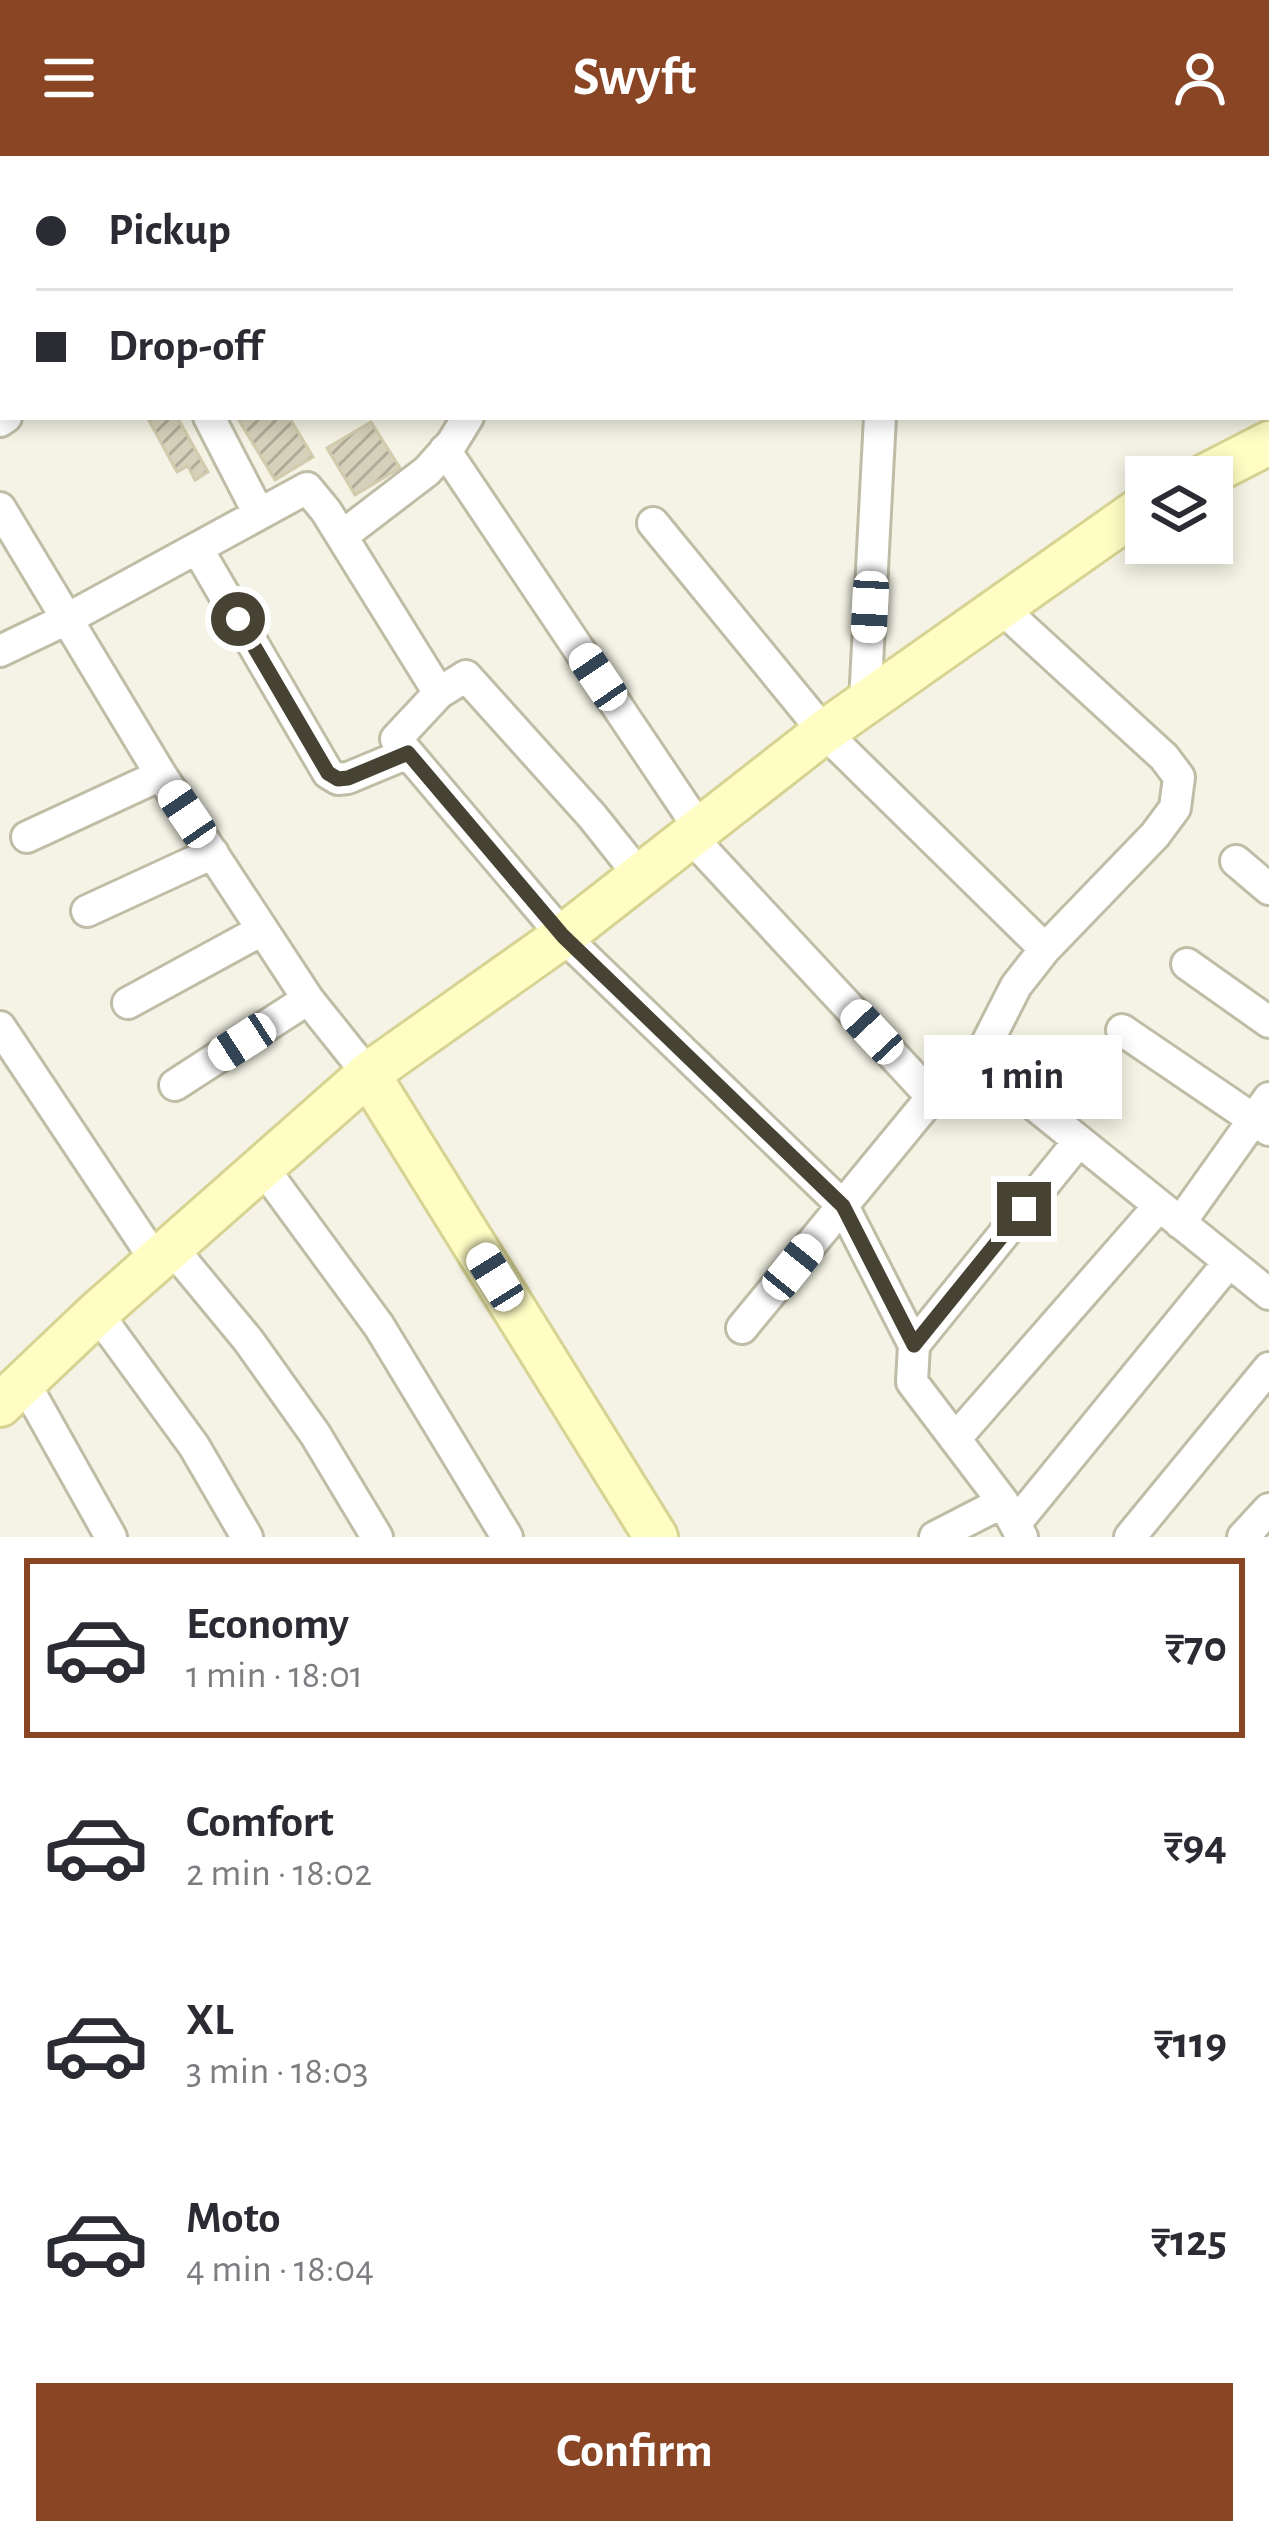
<!DOCTYPE html>
<html lang="en">
<head>
<meta charset="utf-8">
<style>
	body { margin:0; font-family:"Alegreya Sans",sans-serif; background:#f2f2f3; color:#2b2b33; height:100vh; display:flex; flex-direction:column; font-size:45px; white-space:nowrap }
	* { box-sizing:border-box; margin:0 }
	p { font-size:39px; color:#7c7c81 }
	.icon { flex:none; width:66px; height:66px; fill:none; stroke:currentColor; stroke-width:2; stroke-linecap:round; stroke-linejoin:round }
	.map { position:relative; height:1381px; overflow:hidden }
	.sheet { display:flex; flex-direction:column; background:#fff; flex:1 }
	.sheet>* { flex:none }
	.hud { position:absolute; left:0px; top:0px; width:1269px; height:264px; box-shadow:0 6px 18px #0003; display:grid; align-content:center; height:264px; padding:0 36px; background:#fff }
	.tools { position:absolute; left:1125px; top:300px; display:grid; gap:24px }
	.tools a { display:grid; place-items:center; width:108px; height:108px; border-radius:0px; background:#fff; box-shadow:0 6px 18px #0003; font-size:60px }
	.end { position:absolute; width:54px; height:54px; margin:-27px; border:15px solid #474334; background:#fff; box-shadow:0 0 0 6px #fff }
	.from { border-radius:50% }
	.bubble { position:absolute; height:84px; border-radius:0px; background:#fff; box-shadow:0 6px 18px #0003; font-size:39px; font-weight:600; line-height:84px; text-align:center }
	.car { position:absolute; width:36px; height:72px; margin:-36px -18px; border-radius:15px; box-shadow:0 0 9px 3px #0007; background:linear-gradient(#fff 24%,#345 0 40%,#fff 0 76%,#345 0 86%,#fff 0) }
	.hud b { display:flex; align-items:center; gap:42px; height:114px; font-size:45px }
	.hud b+b { border-top:3px solid #e1e1e2 }
	.hud i { width:30px; height:30px; background:#2b2b33 }
	ul { padding:21px 0 0; list-style:none }
	li { display:flex; align-items:center; gap:36px; height:180px; margin:0 24px 18px; padding:0 12px; border:6px solid transparent; border-radius:0px }
	li div { flex:1 }
	li b { display:block; font-size:45px }
	li em { font-style:normal; font-weight:600 }
	li.selected { border-color:#8a4624 }
	li>.icon { width:108px; height:108px; stroke-width:1.5 }
	.button { display:flex; gap:24px; margin-top:auto; padding:24px 36px }
	.button a { flex:1; height:138px; border-radius:0px; background:#8a4624; color:#fff; font-size:48px; font-weight:600; line-height:138px; text-align:center }
	header { display:flex; justify-content:space-between; align-items:center; height:156px; padding:0 36px; background:#8a4624; color:#fff; font-size:54px; font-weight:600 }
	.map>svg:first-child { display:block }
</style>
</head>
<body>
<header><svg class="icon" aria-label="menu" viewBox="0 0 24 24"><path d="M4 6h16M4 12h16M4 18h16"/></svg>Swyft<svg class="icon" aria-label="person" viewBox="0 0 24 24"><circle cx="12" cy="8" r="4"/><path d="M4 21q1-7 8-7t8 7"/></svg></header>
<div class="map">
<svg width="1269" height="1381" viewBox="0 0 1269 1381">
	<defs>
		<pattern id="building-hatch" width="6" height="6" patternUnits="userSpaceOnUse" patternTransform="scale(3)"><rect width="6" height="6" fill="#d6d1ba"/><path d="M-1 1l2-2M0 6l6-6M5 7l2-2" fill="none" stroke="#afab98"/></pattern>
	</defs>
	<rect width="100%" height="100%" fill="#f4f3e5"/>
	<path fill="url(#building-hatch)" stroke="#d2cbad" stroke-width="3" d="M147 261H177L208 316 195 324 188 310 177 316Z
		M237 261H289L313 301 275 324Z
		M371 266 400 312 355 339 327 292Z"/>
	<g fill="none" stroke-linecap="round" stroke-linejoin="round">
		<defs>
			<path id="street" d="M478 0 480 3
				M1214 0 1215 3
				M651 3 653 0
				M911 3V0
				M1266 211 1269 218
				M209 261 259 358
				M0 265 6 261
				M445 294 699 672
				M0 352 161 619 308 843 368 918
				M653 367 824 576 1045 793 1016 830 987 887 962 917 932 941 690 680
				M342 380 427 315 452 287 468 261
				M197 392 328 617 338 623 348 622 408 597
				M1000 451 1164 601 1179 621 1175 652 1155 679 1045 793
				M0 495 67 463 307 332 326 355 439 537 396 583 563 780 843 1050 914 1189
				M439 537 466 520 592 660 639 719
				M865 546 880 261
				M27 681 161 619
				M1236 705 1269 733
				M87 755 213 697
				M1187 808 1269 866
				M128 847 262 774
				M0 871 156 1105
				M1122 874 1269 974
				M975 901 1269 1138
				M175 929 308 843
				M263 1012 379 1170 507 1381
				M1180 1067 1269 942
				M172 1092 248 1184 315 1278 377 1381
				M97 1157 194 1290 247 1381
				M742 1172 932 941
				M24 1226 111 1381
				M955 1283 1159 1050
				M1015 1368 1229 1106
				M935 1381 1003 1346
				M1022 1381 1003 1346 912 1226 914 1189 1079 985
				M1130 1381 1269 1212
				M1243 1381 1269 1353"/>
			<path id="secondary" d="M1203 321 1269 287
				M368 918 656 1381
				M0 1249 97 1157 368 918 563 780 824 576 1146 349"/>
		</defs>
		<use href="#street" stroke="#c0bda7" stroke-width="36"/>
		<use href="#secondary" stroke="#d7d392" stroke-width="48"/>
		<use href="#street" stroke="#fff" stroke-width="30"/>
		<use href="#secondary" stroke="#fffdc4" stroke-width="42"/>
	</g>
	<g fill="none" stroke-linecap="round" stroke-linejoin="round">
		<path stroke="#474334" stroke-width="15" d="M238 463 328 617 338 623 348 622 408 597 563 780 843 1050 914 1189 1024 1053"/>
	</g>
</svg>
<div class="tools">
<a><svg class="icon" aria-label="layers" viewBox="0 0 24 24"><path d="M12 4l9 5-9 5-9-5zM3 14l9 5 9-5"/></svg></a>
</div>
<i class="end from" style="left:238px;top:463px"></i>
<i class="end" style="left:1024px;top:1053px"></i>
<div class="bubble" style="left:924px;top:879px;width:198px">1 min</div>
<i class="car" style="left:870px;top:451px;rotate:183deg"></i>
<i class="car" style="left:598px;top:521px;rotate:326deg"></i>
<i class="car" style="left:187px;top:658px;rotate:326deg"></i>
<i class="car" style="left:872px;top:876px;rotate:317deg"></i>
<i class="car" style="left:242px;top:886px;rotate:237deg"></i>
<i class="car" style="left:793px;top:1111px;rotate:39deg"></i>
<i class="car" style="left:495px;top:1121px;rotate:328deg"></i>
<div class="hud">
<b><i class="from"></i>Pickup</b>
<b><i></i>Drop-off</b>
</div>
</div>
<section class="sheet">
<ul>
<li class="selected"><svg class="icon" aria-label="car" viewBox="0 0 24 24"><path d="M5 17H2v-5l4-1 3-4h7l3 4 3 1v5h-3M9 17h6M6 11h13"/><circle cx="7" cy="17" r="2"/><circle cx="17" cy="17" r="2"/></svg><div><b>Economy</b><p>1 min · 18:01</p></div><em>₹70</em></li>
<li><svg class="icon" aria-label="car" viewBox="0 0 24 24"><path d="M5 17H2v-5l4-1 3-4h7l3 4 3 1v5h-3M9 17h6M6 11h13"/><circle cx="7" cy="17" r="2"/><circle cx="17" cy="17" r="2"/></svg><div><b>Comfort</b><p>2 min · 18:02</p></div><em>₹94</em></li>
<li><svg class="icon" aria-label="car" viewBox="0 0 24 24"><path d="M5 17H2v-5l4-1 3-4h7l3 4 3 1v5h-3M9 17h6M6 11h13"/><circle cx="7" cy="17" r="2"/><circle cx="17" cy="17" r="2"/></svg><div><b>XL</b><p>3 min · 18:03</p></div><em>₹119</em></li>
<li><svg class="icon" aria-label="car" viewBox="0 0 24 24"><path d="M5 17H2v-5l4-1 3-4h7l3 4 3 1v5h-3M9 17h6M6 11h13"/><circle cx="7" cy="17" r="2"/><circle cx="17" cy="17" r="2"/></svg><div><b>Moto</b><p>4 min · 18:04</p></div><em>₹125</em></li>
</ul>
<div class="button"><a>Confirm</a></div>
</section>
</body>
</html>
